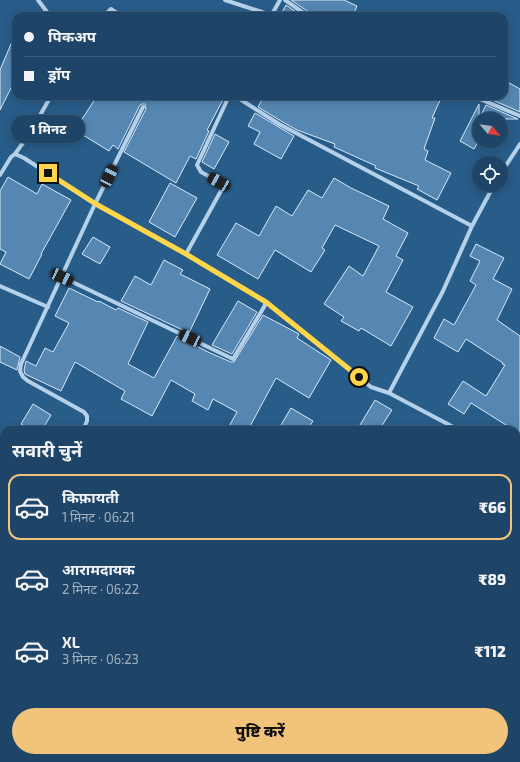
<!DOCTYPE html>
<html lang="hi">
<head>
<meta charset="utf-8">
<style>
	body { margin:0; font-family:"Exo 2","Noto Sans Devanagari",sans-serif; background:#2b4f70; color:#f1f3f6; height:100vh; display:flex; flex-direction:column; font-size:15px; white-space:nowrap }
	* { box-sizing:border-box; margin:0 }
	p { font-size:13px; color:#a1b1c0 }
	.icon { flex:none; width:22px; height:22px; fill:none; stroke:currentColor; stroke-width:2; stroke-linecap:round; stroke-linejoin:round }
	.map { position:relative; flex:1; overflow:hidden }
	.drawer { position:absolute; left:0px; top:426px; width:520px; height:336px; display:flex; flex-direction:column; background:#1e4567; border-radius:12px 12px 0 0; box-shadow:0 2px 10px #0003,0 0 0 1px #3c5d7b }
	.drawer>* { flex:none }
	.guide { position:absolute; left:12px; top:12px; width:496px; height:88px; border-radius:12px; box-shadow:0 2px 10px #0003,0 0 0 1px #3c5d7b; display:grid; align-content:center; height:88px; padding:0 12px; background:#1e4567 }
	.needle { width:26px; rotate:118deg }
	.tools { position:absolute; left:472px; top:112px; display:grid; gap:8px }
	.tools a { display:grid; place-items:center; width:36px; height:36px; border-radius:50%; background:#1e4567; box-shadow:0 2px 10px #0003,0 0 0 1px #3c5d7b; font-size:20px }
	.end { position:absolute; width:18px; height:18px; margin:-9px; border:5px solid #ffd54a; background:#111; box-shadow:0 0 0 2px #111 }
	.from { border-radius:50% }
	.bubble { position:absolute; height:28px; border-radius:14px; background:#1e4567; box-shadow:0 2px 10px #0003,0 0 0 1px #3c5d7b; font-size:13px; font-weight:800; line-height:28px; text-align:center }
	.car { position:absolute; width:12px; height:24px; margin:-12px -6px; border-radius:5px; box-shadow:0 0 3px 1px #0007; background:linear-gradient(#222 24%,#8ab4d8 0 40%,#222 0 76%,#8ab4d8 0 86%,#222 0) }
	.guide b { display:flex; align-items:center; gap:14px; height:38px; font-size:15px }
	.guide b+b { border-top:1px solid #3c5d7b }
	.guide i { width:10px; height:10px; background:#f1f3f6 }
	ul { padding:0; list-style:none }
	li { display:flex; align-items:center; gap:12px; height:66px; margin:0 8px 6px; padding:0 4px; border:2px solid transparent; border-radius:12px }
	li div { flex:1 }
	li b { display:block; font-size:15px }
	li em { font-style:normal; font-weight:800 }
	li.active { border-color:#f1c37b }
	li>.icon { width:36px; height:36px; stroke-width:1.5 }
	h2 { padding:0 12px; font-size:18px; line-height:48px }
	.cta { display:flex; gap:8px; margin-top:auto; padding:8px 12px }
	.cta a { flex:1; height:46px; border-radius:24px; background:#f1c37b; color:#111; font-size:16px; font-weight:800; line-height:46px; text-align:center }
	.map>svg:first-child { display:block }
</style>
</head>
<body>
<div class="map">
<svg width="520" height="762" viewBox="0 0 520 762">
	<rect width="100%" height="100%" fill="#285c89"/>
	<path fill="#5587b2" stroke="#d9e9f7" d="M291 0H344L357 6 353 16H311L310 13Z
		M286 5 302 16H280Z
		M16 32V78L0 110V70Z
		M504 80 520 89V112L490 99 491 96H504Z
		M97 96H225L207 130 209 131 196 159 190 156 176 183 124 152 146 109 145 104H142L140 105 118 149 113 145 109 151 75 130Z
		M264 96H442L432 118H435L424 149 428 151 425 160 451 173 437 200 417 189 419 186 375 168 376 166 334 147 335 144 297 130 281 121 258 107Z
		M479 104V140L474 149 460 141Z
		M486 105 518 119H479Z
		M255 113 294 136 281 159 254 144 260 132 248 126Z
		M215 134 229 142 214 169 202 162Z
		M8 177 37 194 42 184 71 200 41 254H42L29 279 0 264 6 252 0 249V191Z
		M334 178 351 188 389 206 383 219 408 233 396 256 403 260 386 292 413 307 391 346 361 328 359 331 341 321 344 317 324 304 349 266 363 276 379 246 335 225 322 248 325 250 311 272 275 250 258 279 217 255 236 223 259 236 276 206 292 216 308 190 322 198Z
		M170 183 197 198 175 237 149 222Z
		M93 237 110 247 100 264 82 254Z
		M476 244 504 258 493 279 512 289 497 320 520 336V434L516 430H514L471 403 464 414 448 404 463 381 486 396 505 365 502 364 503 363 466 339 458 352 434 338 444 319 454 325 476 285 470 281 480 261 470 256Z
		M164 260 183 270 180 274 210 289 189 333 121 301 135 276 151 285Z
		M69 288 98 302 99 301 116 310 118 308 148 322 128 364 154 378 177 336 208 352 231 362H234L263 315 299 334 297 338 331 360 309 398 276 378 248 430H227L237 412 213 399 208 410 192 401 195 394 171 380 152 416 121 399 125 391 75 362 61 391 25 374 24 370 26 361 36 366 45 348 53 352 69 323 55 316Z
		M238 301 257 312 232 354 212 345Z
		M0 346 20 357 17 370 0 362Z
		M375 400 392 410 379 430H357Z
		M33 404 51 415 42 430H31L21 424Z
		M291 408 313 421 307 430H278Z"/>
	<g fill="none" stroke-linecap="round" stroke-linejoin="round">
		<path stroke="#b5d1e9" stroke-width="4" d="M38 0 50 16
			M225 0 271 15
			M285 0 308 16
			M104 16 111 9 121 16
			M271 16 280 0
			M235 96 279 124 472 226
			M473 96 520 116
			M15 154 30 133 51 96
			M501 173 520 144
			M0 175 11 157 15 154 24 158 95 204 186 254 266 302 371 387 389 393 459 430
			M186 254 222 189V186L221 183 201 172 197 165 229 96
			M62 277 233 359 264 307 266 302
			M0 286 48 307
			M389 393 443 291 472 226 494 185
			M83 430 87 421V416L84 412 28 381 23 377 20 371 21 364 95 204 143 107
			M516 460 520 462
			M520 466 516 480 520 482
			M0 597 4 590
			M516 693 520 686
			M516 734 520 737
			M176 762 178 758
			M234 762 236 758"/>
		<path stroke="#b5d1e9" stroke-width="7" d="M0 611 4 614
			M238 758 247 762"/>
	</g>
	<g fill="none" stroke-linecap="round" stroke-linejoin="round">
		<path stroke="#ffd54a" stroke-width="5" d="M48 173 96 204 186 254 266 302 359 377"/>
	</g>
</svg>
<div class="tools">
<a><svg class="needle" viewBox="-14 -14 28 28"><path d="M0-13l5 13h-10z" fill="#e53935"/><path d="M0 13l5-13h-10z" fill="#a1b1c0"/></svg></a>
<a><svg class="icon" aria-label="locate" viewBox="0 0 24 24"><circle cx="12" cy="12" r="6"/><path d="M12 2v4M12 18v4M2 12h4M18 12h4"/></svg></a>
</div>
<i class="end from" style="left:359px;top:377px"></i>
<i class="end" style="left:48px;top:173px"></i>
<div class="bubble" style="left:11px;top:115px;width:74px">1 मिनट</div>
<i class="car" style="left:109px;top:176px;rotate:26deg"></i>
<i class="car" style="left:219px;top:182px;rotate:300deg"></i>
<i class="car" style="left:62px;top:277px;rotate:115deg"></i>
<i class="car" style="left:190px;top:338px;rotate:295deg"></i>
<div class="guide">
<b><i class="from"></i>पिकअप</b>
<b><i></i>ड्रॉप</b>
</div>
<section class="drawer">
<h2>सवारी चुनें</h2>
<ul>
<li class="active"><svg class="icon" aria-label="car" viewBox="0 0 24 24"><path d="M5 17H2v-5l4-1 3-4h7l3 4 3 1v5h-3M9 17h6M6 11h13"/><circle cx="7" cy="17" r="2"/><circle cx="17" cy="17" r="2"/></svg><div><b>किफ़ायती</b><p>1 मिनट · 06:21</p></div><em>₹66</em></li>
<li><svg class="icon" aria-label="car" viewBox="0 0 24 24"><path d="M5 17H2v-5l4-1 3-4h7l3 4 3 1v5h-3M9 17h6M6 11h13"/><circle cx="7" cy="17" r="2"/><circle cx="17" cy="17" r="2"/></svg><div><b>आरामदायक</b><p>2 मिनट · 06:22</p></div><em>₹89</em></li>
<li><svg class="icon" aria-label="car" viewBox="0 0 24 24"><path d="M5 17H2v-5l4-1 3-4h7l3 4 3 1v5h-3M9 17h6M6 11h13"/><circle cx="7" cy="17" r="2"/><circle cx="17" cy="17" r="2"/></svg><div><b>XL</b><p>3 मिनट · 06:23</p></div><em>₹112</em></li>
</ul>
<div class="cta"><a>पुष्टि करें</a></div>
</section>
</div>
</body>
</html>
